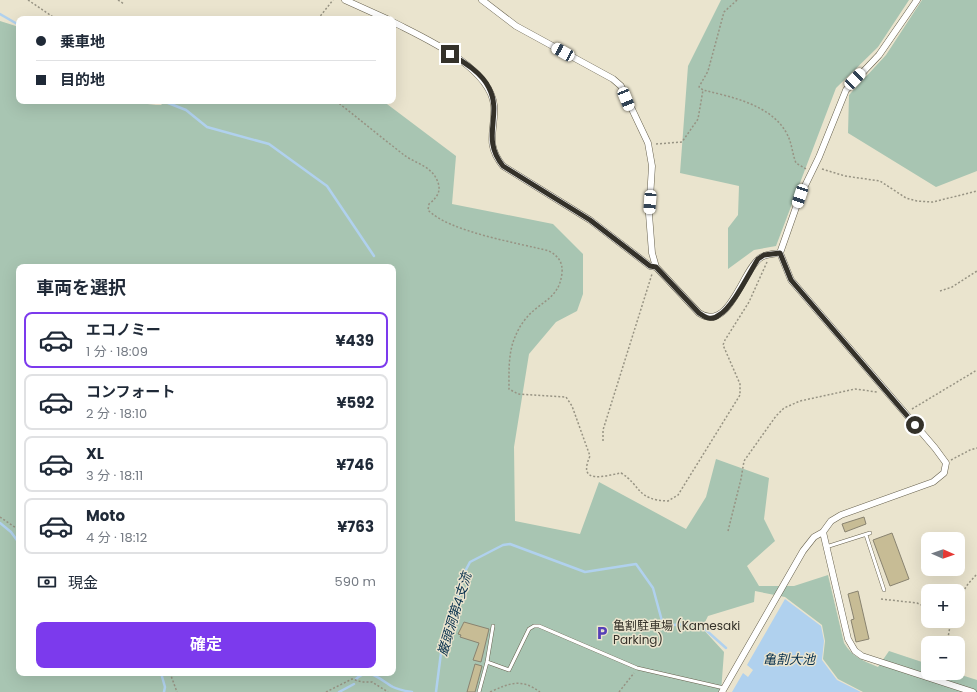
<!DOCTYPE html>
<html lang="ja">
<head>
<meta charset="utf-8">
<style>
	body { margin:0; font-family:Poppins,"Noto Sans JP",sans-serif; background:#f2f2f3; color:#1f2937; height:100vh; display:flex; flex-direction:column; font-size:15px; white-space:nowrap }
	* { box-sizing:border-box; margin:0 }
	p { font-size:13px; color:#747a83 }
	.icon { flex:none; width:22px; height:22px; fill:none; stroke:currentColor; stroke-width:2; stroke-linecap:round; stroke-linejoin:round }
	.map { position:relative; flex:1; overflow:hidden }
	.panel { position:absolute; left:16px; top:264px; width:380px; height:412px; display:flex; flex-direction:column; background:#fff; border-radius:8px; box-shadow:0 4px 16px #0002 }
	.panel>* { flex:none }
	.guide { position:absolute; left:16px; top:16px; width:380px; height:88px; border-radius:8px; box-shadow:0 4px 16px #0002; display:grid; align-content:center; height:88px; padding:0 20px; background:#fff }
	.needle { width:26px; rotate:92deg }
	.controls { position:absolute; left:921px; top:532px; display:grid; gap:8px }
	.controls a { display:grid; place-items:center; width:44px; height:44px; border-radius:8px; background:#fff; box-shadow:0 4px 16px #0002; font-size:20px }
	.end { position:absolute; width:18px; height:18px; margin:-9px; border:5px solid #343129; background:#fff; box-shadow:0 0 0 2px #fff }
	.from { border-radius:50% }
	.car { position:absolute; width:12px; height:24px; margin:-12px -6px; border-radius:5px; box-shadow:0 0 3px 1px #0007; background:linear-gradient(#fff 24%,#345 0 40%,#fff 0 76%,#345 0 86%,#fff 0) }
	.guide b { display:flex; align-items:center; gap:14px; height:38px; font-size:15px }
	.guide b+b { border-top:1px solid #e0e1e3 }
	.guide i { width:10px; height:10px; background:#1f2937 }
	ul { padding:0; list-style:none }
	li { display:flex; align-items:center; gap:12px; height:56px; margin:0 8px 6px; padding:0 12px; border:2px solid #e0e1e3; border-radius:8px }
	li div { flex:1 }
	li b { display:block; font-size:15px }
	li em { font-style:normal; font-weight:700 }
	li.selected { border-color:#7c3aed }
	li>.icon { width:36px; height:36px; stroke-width:1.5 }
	h2 { padding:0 20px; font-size:18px; line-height:48px }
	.pay { display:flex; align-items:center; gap:10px; height:44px; padding:0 20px; font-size:15px }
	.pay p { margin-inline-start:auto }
	.button { display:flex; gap:8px; margin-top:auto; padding:8px 20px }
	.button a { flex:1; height:46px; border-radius:8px; background:#7c3aed; color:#fff; font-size:16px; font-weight:700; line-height:46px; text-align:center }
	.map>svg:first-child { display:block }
</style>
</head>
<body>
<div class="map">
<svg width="977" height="692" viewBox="0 0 977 692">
	<rect width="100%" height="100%" fill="#eae4ce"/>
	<path fill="#a8c5b2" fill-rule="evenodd" d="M721 0H909L878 47 836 88 776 246 754 250 728 269V228L738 215 739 186 680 173 688 66Z
		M922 0H977V171L936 187 848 133 849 95 886 55Z
		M0 21 19 27V101H122L156 105H161L165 101H383L456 156 452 204 553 224 583 254V294L577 311 556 322 529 354 514 447 515 521 580 534 599 482 686 529 706 497 716 459 769 478 764 519 775 541 747 566 759 586H794L828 575 844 643C852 657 864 661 878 667L889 651 928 664V673H955L977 680V692H863L838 679 823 659 825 641 822 625 785 597 755 591 754 602 708 616 702 628 724 652 721 692H0ZM19 267H393V673H19Z"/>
	<path fill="#b0d1ee" d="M785 599 821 626 824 641 822 660 837 680 861 692H732L743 673 748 677 753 670 747 665Z"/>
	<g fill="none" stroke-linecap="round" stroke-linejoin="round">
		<path stroke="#b0d1ee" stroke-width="2.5" d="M0 14 19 25
			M163 101 186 110 207 127 269 144 327 186 374 256
			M0 523 11 532 19 543
			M161 673 165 687 164 692
			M356 679C370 666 381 681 393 687 399 690 406 691 412 692
			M339 692 354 684
			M436 692 442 645 456 610 462 577 470 562 503 545 510 544 585 572 636 564 653 588 662 621 673 625 698 623 726 648"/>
	</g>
	<path fill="#c7bc95" stroke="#898370" d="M864 517 866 524 845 532 842 524Z
		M892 533 909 579 890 586 873 540Z
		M858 591 869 639 856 642 851 620 854 619 848 594Z
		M464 622 489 629 481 662 473 660 479 643 460 637 461 635 458 634Z
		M475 664 482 666 475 692H467Z"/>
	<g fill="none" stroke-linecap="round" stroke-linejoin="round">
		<defs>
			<path id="service" d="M866 535 884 590
				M826 547 870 533
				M487 662 509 670 529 629 534 626H539L637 668 724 688
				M479 692 487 662 493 626"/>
			<path id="minor" d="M345 0 387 19
				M482 0 516 26 613 79 621 86 648 143 652 166 649 214 652 253 656 267 699 313C729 333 742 271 760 258 765 254 774 254 780 253
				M393 22C424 38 489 66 494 105 496 130 484 143 503 166L590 220 650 266 656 267
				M823 532 848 639 855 651 862 656 973 692
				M722 692 803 551 814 537 823 532 831 521 841 515 933 482 944 473 946 463 935 448 791 280 780 253 800 196 819 157 846 90 879 55 917 0"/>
		</defs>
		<use href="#service" stroke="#66604d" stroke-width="4"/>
		<use href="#minor" stroke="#66604d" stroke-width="7"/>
		<path stroke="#979383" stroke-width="1.5" stroke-dasharray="2 2" stroke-linecap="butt" d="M28 0 56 19
			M118 0 124 4
			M737 0 724 12 708 71 699 87 703 90C732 97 772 105 787 134 792 143 792 153 796 163L806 169
			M318 19 333 0
			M336 101C359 119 381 137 404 155 413 162 430 166 436 178 442 189 439 196 429 204L428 210C449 232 519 243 549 251 558 256 563 262 562 273 559 301 538 301 524 321 520 326 517 332 515 337 508 353 509 373 509 389L518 394 566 397 572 406 590 456C577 485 604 476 621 473 641 485 636 500 668 501L678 495 740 395V384L723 345 725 340 749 302 767 262
			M656 144 682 142 698 119 703 90
			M822 169 845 176 880 181 906 198 917 201 933 202 977 191
			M940 291 952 287 977 271
			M912 409 977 370
			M603 441V430L652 274
			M951 460 970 450 977 448
			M0 517 19 530
			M728 531 741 479 744 461 776 416 784 408 800 401 855 389 877 392
			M881 599 917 603 928 608
			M958 599 968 584 977 574
			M947 643 951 621
			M170 673 177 692
			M326 692 352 679 362 682H372L388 692
			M490 692C510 683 521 678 540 692
			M619 692 634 673"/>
		<use href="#service" stroke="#fff" stroke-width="3"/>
		<use href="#minor" stroke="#fff" stroke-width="6"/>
	</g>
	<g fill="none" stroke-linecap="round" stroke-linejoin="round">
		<path stroke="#343129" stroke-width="5" d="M450 54C464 62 482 73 489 88 503 115 480 138 503 166L590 220 650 266 656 267 699 313C706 318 712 321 719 315 733 307 749 273 758 259L764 255 780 253 791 280 915 425"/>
	</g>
	<defs>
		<symbol id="parking-bare" viewBox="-9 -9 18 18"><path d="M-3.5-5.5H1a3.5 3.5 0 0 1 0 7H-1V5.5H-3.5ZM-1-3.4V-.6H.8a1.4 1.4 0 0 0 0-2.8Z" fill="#563fb7" stroke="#eae4ce" stroke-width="2.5" paint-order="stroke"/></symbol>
	</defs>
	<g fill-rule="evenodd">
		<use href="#parking-bare" x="592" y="623" width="20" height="20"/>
	</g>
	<g text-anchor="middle" stroke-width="3" stroke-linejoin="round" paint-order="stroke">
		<g font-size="12" fill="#343129" stroke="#eae4ce" text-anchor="start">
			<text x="613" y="630">亀割駐車場 (Kamesaki<tspan x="613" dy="14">Parking)</tspan></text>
		</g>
		<g font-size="13" font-style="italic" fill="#062f4c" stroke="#eae4ce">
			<text transform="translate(454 614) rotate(-73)" y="5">巌頭洞第4支流</text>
			<text x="789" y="664">亀割大池</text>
		</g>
	</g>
</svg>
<div class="controls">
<a><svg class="needle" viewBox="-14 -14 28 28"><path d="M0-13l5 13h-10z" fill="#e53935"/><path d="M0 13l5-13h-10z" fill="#747a83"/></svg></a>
<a>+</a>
<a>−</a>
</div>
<i class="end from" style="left:915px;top:425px"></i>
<i class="end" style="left:450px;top:54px"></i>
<i class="car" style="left:563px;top:52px;rotate:299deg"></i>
<i class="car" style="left:855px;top:79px;rotate:44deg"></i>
<i class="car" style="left:626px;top:99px;rotate:158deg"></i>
<i class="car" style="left:800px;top:196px;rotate:198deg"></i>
<i class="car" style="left:650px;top:202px;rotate:184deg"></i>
<div class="guide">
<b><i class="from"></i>乗車地</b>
<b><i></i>目的地</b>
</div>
<section class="panel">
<h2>車両を選択</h2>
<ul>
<li class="selected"><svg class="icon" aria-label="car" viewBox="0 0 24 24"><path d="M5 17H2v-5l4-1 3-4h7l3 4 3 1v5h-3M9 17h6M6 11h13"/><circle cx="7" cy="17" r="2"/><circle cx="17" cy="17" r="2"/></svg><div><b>エコノミー</b><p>1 分 · 18:09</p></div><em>¥439</em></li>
<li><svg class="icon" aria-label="car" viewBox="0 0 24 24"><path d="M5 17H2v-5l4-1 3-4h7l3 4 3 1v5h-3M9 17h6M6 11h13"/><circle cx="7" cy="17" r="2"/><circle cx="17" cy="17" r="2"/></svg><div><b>コンフォート</b><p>2 分 · 18:10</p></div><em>¥592</em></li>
<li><svg class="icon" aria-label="car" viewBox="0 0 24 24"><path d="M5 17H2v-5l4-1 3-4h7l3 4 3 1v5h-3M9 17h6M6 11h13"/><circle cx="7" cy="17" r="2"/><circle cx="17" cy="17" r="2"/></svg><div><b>XL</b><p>3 分 · 18:11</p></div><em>¥746</em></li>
<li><svg class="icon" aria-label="car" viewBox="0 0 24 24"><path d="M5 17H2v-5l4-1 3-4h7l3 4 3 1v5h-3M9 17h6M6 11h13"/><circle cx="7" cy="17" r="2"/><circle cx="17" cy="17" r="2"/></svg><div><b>Moto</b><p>4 分 · 18:12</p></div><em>¥763</em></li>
</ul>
<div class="pay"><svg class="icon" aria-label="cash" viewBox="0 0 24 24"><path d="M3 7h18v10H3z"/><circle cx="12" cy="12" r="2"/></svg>現金<p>590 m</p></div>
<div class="button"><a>確定</a></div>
</section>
</div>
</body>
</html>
